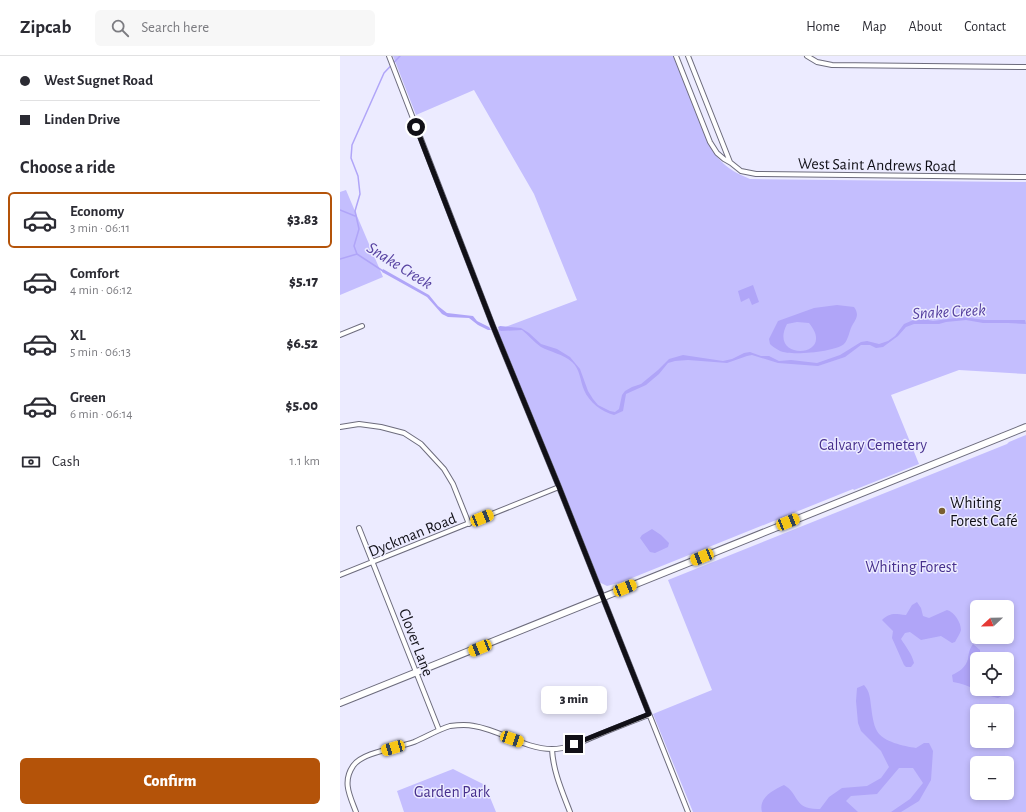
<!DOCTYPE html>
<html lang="en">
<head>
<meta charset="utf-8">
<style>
	body { margin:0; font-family:"Alegreya Sans",sans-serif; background:#f7f7f7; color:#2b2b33; height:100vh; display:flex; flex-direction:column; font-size:15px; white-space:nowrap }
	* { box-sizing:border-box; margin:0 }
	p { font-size:13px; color:#7c7c81 }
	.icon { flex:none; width:22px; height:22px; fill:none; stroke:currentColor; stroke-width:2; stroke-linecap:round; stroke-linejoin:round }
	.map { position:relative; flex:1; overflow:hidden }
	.side { display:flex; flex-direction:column; background:#fff; width:340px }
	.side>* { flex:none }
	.guide { display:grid; align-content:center; height:88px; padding:0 20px; background:#fff }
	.needle { width:26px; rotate:248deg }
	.tools { position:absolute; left:630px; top:544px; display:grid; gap:8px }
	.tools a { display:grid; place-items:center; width:44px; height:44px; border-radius:6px; background:#fff; box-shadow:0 2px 6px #0003; font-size:20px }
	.end { position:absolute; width:18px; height:18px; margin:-9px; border:5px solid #111017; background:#fff; box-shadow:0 0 0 2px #fff }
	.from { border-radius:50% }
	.bubble { position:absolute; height:28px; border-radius:6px; background:#fff; box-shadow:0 2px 6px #0003; font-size:13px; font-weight:800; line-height:28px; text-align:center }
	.car { position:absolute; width:12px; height:24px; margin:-12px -6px; border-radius:5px; box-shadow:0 0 3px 1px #0007; background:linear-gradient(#f5c518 24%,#345 0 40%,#f5c518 0 76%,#345 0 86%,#f5c518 0) }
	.guide b { display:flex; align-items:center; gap:14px; height:38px; font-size:15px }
	.guide b+b { border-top:1px solid #e1e1e2 }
	.guide i { width:10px; height:10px; background:#2b2b33 }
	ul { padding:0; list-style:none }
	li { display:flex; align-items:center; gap:12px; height:56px; margin:0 8px 6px; padding:0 12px; border:2px solid transparent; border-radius:6px }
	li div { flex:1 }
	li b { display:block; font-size:15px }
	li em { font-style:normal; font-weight:800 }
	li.selected { border-color:#b45309 }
	li>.icon { width:36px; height:36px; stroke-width:1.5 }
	h2 { padding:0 20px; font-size:18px; line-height:48px }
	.pay { display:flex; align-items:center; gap:10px; height:44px; padding:0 20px; font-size:15px }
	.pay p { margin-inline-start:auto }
	.primary-button { display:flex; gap:8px; margin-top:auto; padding:8px 20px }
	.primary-button a { flex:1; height:46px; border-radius:6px; background:#b45309; color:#fff; font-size:16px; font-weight:800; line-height:46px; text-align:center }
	header { display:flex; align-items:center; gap:24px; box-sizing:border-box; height:56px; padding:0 20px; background:#fff; border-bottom:1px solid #e1e1e2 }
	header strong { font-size:19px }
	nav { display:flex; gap:22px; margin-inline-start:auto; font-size:14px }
	.search { width:280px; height:36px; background:#f7f7f7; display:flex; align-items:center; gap:10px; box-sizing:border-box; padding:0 14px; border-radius:6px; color:#7c7c81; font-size:15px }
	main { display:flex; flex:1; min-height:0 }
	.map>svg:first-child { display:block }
</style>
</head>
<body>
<header>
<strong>Zipcab</strong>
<div class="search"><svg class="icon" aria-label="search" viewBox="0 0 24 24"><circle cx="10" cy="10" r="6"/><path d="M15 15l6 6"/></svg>Search here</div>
<nav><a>Home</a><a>Map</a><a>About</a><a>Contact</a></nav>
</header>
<main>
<section class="side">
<div class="guide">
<b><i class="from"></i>West Sugnet Road</b>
<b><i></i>Linden Drive</b>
</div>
<h2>Choose a ride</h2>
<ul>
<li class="selected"><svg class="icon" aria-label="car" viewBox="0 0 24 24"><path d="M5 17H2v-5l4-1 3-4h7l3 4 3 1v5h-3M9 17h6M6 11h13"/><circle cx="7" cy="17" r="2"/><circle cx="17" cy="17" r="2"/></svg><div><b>Economy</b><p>3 min · 06:11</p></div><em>$3.83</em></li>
<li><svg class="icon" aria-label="car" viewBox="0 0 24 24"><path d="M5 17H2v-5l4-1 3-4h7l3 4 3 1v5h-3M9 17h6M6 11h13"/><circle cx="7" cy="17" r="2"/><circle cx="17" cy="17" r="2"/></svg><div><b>Comfort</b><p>4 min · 06:12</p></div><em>$5.17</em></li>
<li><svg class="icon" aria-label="car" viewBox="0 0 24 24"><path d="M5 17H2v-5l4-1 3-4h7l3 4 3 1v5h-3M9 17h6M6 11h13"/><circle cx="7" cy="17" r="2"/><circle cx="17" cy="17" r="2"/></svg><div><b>XL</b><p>5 min · 06:13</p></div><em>$6.52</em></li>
<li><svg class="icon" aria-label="car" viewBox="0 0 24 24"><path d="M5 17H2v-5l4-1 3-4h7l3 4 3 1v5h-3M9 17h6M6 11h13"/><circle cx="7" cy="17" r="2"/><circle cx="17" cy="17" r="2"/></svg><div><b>Green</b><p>6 min · 06:14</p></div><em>$5.00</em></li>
</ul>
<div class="pay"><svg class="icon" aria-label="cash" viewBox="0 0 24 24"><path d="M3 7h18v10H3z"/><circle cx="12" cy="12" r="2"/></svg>Cash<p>1.1 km</p></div>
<div class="primary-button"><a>Confirm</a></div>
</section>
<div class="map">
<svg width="686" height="756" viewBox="0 0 686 756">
	<rect width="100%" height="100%" fill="#ecebff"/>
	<path fill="#c4befe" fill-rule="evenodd" d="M53 0H334L373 96C386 112 392 115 410 123L686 126V318L619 314 551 339 579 408 514 434 513 433 282 526 267 530 259 526 157 274 237 244 194 138 134 34 76 59Z
		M6 134 43 221 0 239V136Z
		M686 379V756H353L313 658 372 634 328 524 667 388 669 386ZM637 551H667V581H637ZM637 603H667V633H637ZM637 655H667V685H637ZM637 707H667V737H637Z
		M113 713 145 729 156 756H64L57 735Z"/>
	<path fill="#b0a5f8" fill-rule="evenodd" d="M43 213 89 239 98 250 107 257 133 260 137 265 149 271 151 274H148L138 269 129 262 108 261 102 258 87 241 42 216Z
		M413 229 419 246 412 249 409 242 401 246 398 235Z
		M497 249 514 251C519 258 517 262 513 268 509 274 509 283 504 288 495 296 451 300 440 295 436 293 432 290 430 288L429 283 438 265 474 252ZM457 266 469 267C498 302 427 306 447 268Z
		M623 261 645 264H685L686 268 668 267H643L626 264 606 266 599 268H574L566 271 558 280 543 291 536 292 530 289H521L505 301 478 310 438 307 412 299 407 300 387 307 348 304 335 305 328 307 319 318 306 329 286 338 283 355 274 359C262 356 249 346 244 334 240 324 240 313 232 306 223 298 210 296 201 291 194 286 188 279 182 274L161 275 159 274 158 271 160 270 181 272 189 277 201 288 217 293 230 301 240 313 248 335 253 343 258 349 270 355 275 356 279 353 282 339 285 335 292 331 301 328 318 314 329 303 343 299 383 305 392 303 404 297 410 296 421 300H429L439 305 451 304 477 307 500 299 521 286 527 285 539 288 548 285 555 280 564 268 578 262 593 265Z
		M312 473 321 479 329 487 328 491 315 497 310 496 300 482 302 479Z
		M577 546 581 552 583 560 589 562 607 554C614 556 621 566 621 574 620 578 617 582 615 586L612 587 601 580 581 584 570 576 565 577 561 583C566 591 572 598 574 607L571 611H566L564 609 552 582 553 575 542 564C551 556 554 558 566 559L572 549Z
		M633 588 640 594V603H637V610L636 613 637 615V633H665V638L658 642C642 639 630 628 613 626L612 619C619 616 626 611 628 603 629 596 629 594 633 588Z
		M524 629C530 636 530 642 531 650 532 657 533 668 537 675 543 686 564 690 576 692L584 687H589L593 695 591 724 579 745 561 756H551L570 743 583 727 573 712H559L537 738 511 740 506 745 518 756H422C418 742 433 734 444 729 460 738 453 754 480 753L489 741 502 732 527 730 541 722 549 711 541 695 521 675 518 667 516 645 517 632Z"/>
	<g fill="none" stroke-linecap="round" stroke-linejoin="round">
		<path stroke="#b0a5f8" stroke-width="1.5" d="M0 154 15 160
			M0 203 17 198
			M43 215 17 198 14 190 19 173 15 155 20 138 18 120 11 102 12 89 44 17 60 0"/>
		<defs>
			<path id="street" d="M49 0 153 270 219 431 348 756
				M336 0 370 86 377 97 384 103 391 107 401 115 416 118 686 121
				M348 0 390 106
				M467 0 477 6 492 9 686 11
				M0 279 22 270
				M0 371 19 368 41 371 64 377 81 388 104 413 113 428 129 468
				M19 472 99 674
				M0 519 219 431
				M212 693C213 715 222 735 230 756
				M16 756C10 740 2 726 13 710 22 696 58 692 74 686 86 681 97 674 110 670 117 669 126 668 134 670 160 674 185 693 212 693 228 693 244 685 258 679 275 672 292 665 309 659"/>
			<path id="primary" d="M0 647 686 371"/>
		</defs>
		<use href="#street" stroke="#6d6c7d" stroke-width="6"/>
		<use href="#primary" stroke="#6d6c7d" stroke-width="8"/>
		<use href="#street" stroke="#fff" stroke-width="4"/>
		<use href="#primary" stroke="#fff" stroke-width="6"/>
	</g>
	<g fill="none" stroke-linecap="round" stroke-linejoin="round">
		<path stroke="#111017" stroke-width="5" d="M76 71 153 270 219 431 309 658 234 688"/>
	</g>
	<circle fill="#7a5f31" stroke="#ecebff" stroke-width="1.5" cx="602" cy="455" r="4"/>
	<g text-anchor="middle" stroke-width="3" stroke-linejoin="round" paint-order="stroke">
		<g font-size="16" fill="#111017" stroke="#ecebff">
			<text transform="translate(537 108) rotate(1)" y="6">West Saint Andrews Road</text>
			<text transform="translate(72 478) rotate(-22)" y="6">Dyckman Road</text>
			<text transform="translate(77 586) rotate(69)" y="6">Clover Lane</text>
		</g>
		<g font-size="16" fill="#47308d" stroke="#ecebff">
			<text x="533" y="394">Calvary Cemetery</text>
			<text x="571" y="516">Whiting Forest</text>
			<text x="112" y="741">Garden Park</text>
		</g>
		<g font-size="16" fill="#111017" stroke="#ecebff" text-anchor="start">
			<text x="610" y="452">Whiting<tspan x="610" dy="18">Forest Café</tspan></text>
		</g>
		<g font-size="17" font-style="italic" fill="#5742a1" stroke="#ecebff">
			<text transform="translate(60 209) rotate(32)" y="6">Snake Creek</text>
			<text transform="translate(609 255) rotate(-3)" y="6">Snake Creek</text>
		</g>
	</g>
</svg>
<div class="tools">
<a><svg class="needle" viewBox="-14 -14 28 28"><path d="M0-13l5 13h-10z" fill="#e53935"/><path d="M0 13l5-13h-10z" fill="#7c7c81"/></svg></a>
<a><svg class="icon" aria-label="locate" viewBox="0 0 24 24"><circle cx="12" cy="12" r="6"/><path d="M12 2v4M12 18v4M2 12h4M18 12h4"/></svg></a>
<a>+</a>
<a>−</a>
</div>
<i class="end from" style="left:76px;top:71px"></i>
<i class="end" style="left:234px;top:688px"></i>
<div class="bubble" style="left:201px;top:630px;width:66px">3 min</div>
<i class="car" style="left:142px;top:462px;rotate:68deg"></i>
<i class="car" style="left:448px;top:466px;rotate:68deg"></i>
<i class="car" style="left:362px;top:501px;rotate:248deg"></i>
<i class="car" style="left:285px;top:532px;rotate:68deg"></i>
<i class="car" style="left:140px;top:592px;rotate:248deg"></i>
<i class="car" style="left:172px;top:683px;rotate:109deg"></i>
<i class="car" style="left:53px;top:692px;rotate:254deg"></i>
</div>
</main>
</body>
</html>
